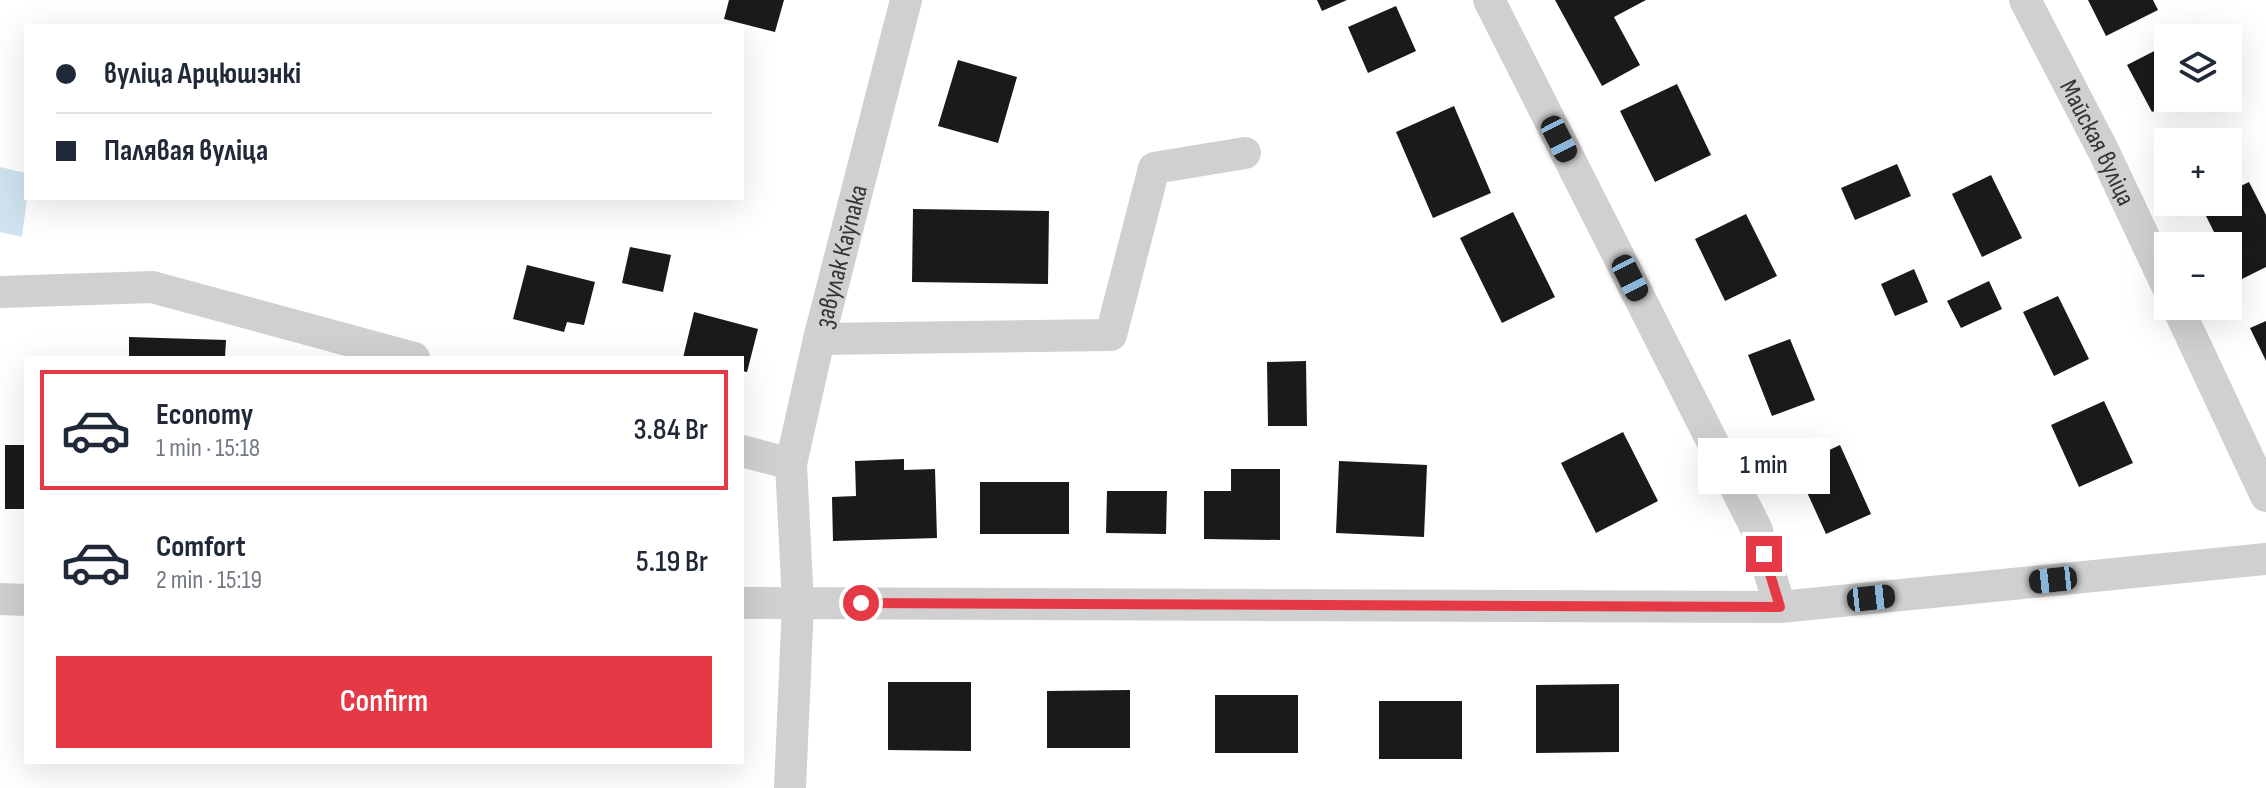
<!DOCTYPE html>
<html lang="en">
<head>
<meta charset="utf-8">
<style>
	body { margin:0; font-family:"Sofia Sans Condensed",sans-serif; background:#f6f6f7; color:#1f2937; height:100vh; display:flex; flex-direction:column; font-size:30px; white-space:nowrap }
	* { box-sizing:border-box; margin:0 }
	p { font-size:26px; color:#747a83 }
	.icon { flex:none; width:44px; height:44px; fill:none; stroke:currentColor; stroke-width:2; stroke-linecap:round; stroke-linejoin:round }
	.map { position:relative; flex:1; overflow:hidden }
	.details { position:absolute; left:24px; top:356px; width:720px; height:408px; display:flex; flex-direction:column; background:#fff; border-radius:0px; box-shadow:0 8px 32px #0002 }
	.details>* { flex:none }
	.guide { position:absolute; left:24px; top:24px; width:720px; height:176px; border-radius:0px; box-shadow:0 8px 32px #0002; display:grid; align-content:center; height:176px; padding:0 32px; background:#fff }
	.buttons { position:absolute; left:2154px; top:24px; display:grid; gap:16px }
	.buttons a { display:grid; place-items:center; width:88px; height:88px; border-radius:0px; background:#fff; box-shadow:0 8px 32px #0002; font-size:40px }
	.end { position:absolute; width:36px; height:36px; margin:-18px; border:10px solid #e63946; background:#fff; box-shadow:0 0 0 4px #fff }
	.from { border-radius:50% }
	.bubble { position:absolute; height:56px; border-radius:0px; background:#fff; box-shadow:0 8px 32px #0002; font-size:26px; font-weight:600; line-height:56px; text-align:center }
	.car { position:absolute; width:24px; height:48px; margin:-24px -12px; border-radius:10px; box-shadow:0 0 6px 2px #0007; background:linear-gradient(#222 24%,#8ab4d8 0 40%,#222 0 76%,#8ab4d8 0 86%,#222 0) }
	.guide b { display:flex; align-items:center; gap:28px; height:76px; font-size:30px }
	.guide b+b { border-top:2px solid #e0e1e3 }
	.guide i { width:20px; height:20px; background:#1f2937 }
	ul { padding:14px 0 0; list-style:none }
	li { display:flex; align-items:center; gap:24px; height:120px; margin:0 16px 12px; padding:0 16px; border:4px solid transparent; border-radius:0px }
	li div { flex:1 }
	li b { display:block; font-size:30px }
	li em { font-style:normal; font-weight:600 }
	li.selected { border-color:#e63946 }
	li>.icon { width:72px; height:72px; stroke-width:1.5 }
	.primary-button { display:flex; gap:16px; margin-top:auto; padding:16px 32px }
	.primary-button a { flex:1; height:92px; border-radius:0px; background:#e63946; color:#fff; font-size:32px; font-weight:600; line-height:92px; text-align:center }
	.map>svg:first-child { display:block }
</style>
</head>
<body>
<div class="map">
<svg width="2266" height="788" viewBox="0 0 2266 788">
	<rect width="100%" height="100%" fill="#fff"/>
	<path fill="#cfe2ee" d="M0 167 26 173 27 198 22 237 0 232Z"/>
	<path fill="#1a1a1a" d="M729 0H784L775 32 724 19Z
		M1317 0H1347L1322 11Z
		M1555 0H1646L1614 17 1640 65 1602 86Z
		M2088 0H2153L2158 10 2106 36Z
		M1396 6 1416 51 1368 73 1348 27Z
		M2168 44V98H2180L2152 112 2127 65Z
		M958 60 1017 77 998 143 938 126Z
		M1677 84 1711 155 1655 182 1620 111Z
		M1454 106 1491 193 1433 218 1396 132Z
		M1897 164 1911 196 1855 220 1841 188Z
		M1991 175 2022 238 1982 257 1952 194Z
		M2249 182 2266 215V267L2238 281 2228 260V246H2221L2201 206 2228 202V192Z
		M913 209 1049 211 1048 284 912 282Z
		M1513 212 1555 297 1502 323 1460 238Z
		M1746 214 1777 276 1725 301 1695 239Z
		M630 247 671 255 663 292 622 283Z
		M527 265 595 282 584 325 567 322 564 332 513 319Z
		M1914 269 1928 302 1895 316 1881 284Z
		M1989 281 2002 309 1961 328 1947 301Z
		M2058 296 2089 359 2054 376 2023 312Z
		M694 312 758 329 747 372 742 371V358H683Z
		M2266 321V361L2250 328Z
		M129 337 226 340 225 358H129Z
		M1790 339 1815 400 1772 416 1748 355Z
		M1306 361 1307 426H1268L1267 362Z
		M2104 401 2133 463 2079 487 2051 425Z
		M1623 432 1658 501 1596 533 1561 463Z
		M5 445H26V509H5Z
		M1840 445 1871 514 1826 534 1795 466Z
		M904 459V470L935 469 937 538 833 541 832 497 856 496 855 461Z
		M1339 461 1427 465 1424 537 1336 533Z
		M1231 469H1280V540L1204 539V491H1231Z
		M980 482H1069V534H980Z
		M1107 491H1167L1166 534 1106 533Z
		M888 682H971V751L888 750Z
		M1619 684V752L1536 753V685Z
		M1130 690V748H1047V691Z
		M1215 695H1298V753H1215Z
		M1379 701H1462V759H1379Z"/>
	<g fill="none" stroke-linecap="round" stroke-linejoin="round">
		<g stroke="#d0d0d0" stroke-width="32">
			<path d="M1489 0 1756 528 1780 607"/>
			<path id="s1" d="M2025 0 2104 152 2168 288"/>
			<path d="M0 292 152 287 414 358"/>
			<path d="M2177 306 2266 496"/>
			<path d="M819 339 1111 335 1154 168 1245 153"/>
			<path d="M742 451 791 464"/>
			<path d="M0 599 26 600"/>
			<path d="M742 603 1780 607 2266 559"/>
			<path id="s2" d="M790 788 798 603 791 464 819 339 906 0"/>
		</g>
	</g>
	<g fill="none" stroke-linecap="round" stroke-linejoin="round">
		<path stroke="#e63946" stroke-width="10" d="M861 603 1780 607 1764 554"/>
	</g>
	<g text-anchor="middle" stroke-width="8" stroke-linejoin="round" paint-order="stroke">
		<g font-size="26" fill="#333" stroke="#fff">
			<text dy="9" stroke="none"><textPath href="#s1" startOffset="160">Майская вуліца</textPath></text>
			<text dy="9" stroke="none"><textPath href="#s2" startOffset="538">завулак Каўпака</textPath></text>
		</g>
	</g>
</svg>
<div class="buttons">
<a><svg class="icon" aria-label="layers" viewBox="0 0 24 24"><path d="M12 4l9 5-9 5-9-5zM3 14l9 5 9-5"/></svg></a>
<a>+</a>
<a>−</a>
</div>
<i class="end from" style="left:861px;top:603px"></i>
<i class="end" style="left:1764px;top:554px"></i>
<div class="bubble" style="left:1698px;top:438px;width:132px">1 min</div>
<i class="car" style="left:1559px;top:139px;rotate:153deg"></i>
<i class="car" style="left:1630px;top:278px;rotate:153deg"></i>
<i class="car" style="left:2053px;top:580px;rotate:264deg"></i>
<i class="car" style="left:1871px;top:598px;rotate:84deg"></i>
<div class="guide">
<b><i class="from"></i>вуліца Арцюшэнкі</b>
<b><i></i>Палявая вуліца</b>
</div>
<section class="details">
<ul>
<li class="selected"><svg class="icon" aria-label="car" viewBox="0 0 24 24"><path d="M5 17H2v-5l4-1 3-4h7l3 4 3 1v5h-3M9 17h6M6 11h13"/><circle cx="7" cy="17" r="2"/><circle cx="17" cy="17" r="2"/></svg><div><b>Economy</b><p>1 min · 15:18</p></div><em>3.84 Br</em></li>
<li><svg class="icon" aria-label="car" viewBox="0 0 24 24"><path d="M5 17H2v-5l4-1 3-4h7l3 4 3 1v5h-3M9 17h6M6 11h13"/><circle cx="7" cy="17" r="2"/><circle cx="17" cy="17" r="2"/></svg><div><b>Comfort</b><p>2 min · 15:19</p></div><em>5.19 Br</em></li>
</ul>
<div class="primary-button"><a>Confirm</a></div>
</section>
</div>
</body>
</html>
